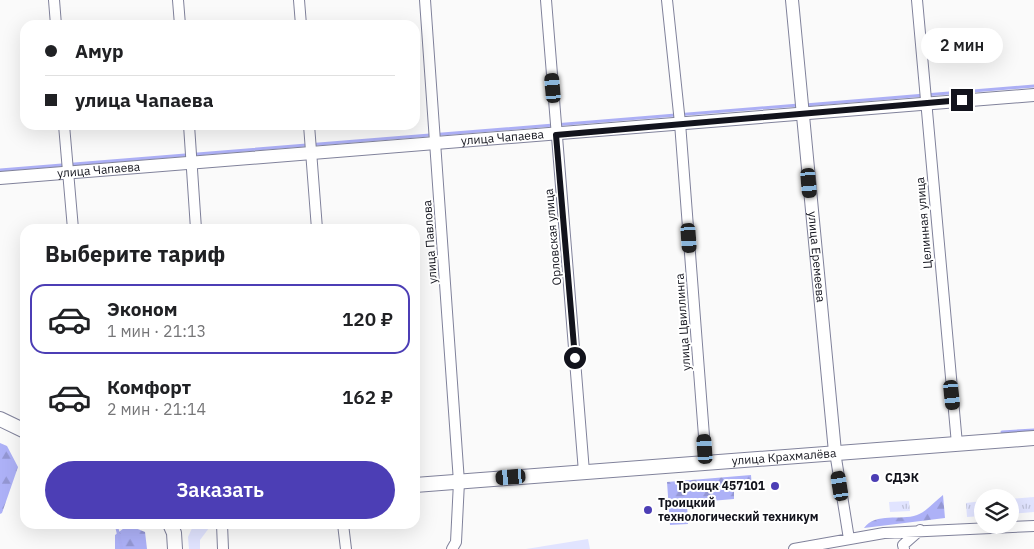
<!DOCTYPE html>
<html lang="ru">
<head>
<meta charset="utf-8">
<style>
	body { margin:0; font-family:"IBM Plex Sans",sans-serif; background:#f6f6f6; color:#202124; height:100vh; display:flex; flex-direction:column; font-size:19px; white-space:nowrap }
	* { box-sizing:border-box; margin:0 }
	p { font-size:16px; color:#757577 }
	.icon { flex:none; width:28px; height:28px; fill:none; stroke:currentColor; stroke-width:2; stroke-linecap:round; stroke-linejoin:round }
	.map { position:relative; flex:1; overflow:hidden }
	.details { position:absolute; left:20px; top:224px; width:400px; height:305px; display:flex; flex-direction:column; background:#fff; border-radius:15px; box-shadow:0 5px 20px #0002 }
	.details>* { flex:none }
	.guide { position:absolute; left:20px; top:20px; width:400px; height:110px; border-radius:15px; box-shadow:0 5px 20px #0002; display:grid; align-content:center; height:110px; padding:0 25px; background:#fff }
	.controls { position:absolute; left:974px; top:489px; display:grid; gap:10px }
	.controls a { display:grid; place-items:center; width:45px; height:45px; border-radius:50%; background:#fff; box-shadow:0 5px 20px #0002; font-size:25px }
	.end { position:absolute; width:22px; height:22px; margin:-11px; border:6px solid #12131c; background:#fff; box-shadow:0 0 0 2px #fff }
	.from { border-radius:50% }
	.bubble { position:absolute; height:35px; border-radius:18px; background:#fff; box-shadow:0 5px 20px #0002; font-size:16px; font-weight:600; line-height:35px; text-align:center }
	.car { position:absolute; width:15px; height:30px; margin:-15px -8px; border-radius:6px; box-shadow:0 0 4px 1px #0007; background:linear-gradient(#222 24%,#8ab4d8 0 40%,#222 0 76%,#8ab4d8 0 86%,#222 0) }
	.guide b { display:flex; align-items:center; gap:18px; height:48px; font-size:19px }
	.guide b+b { border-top:1px solid #e0e0e0 }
	.guide i { width:12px; height:12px; background:#202124 }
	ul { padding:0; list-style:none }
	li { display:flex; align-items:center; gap:15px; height:70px; margin:0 10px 8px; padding:0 15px; border:2px solid transparent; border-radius:15px }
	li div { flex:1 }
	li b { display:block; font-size:19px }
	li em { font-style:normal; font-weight:600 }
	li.current { border-color:#4c3eb5 }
	li>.icon { width:45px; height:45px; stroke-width:1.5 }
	h2 { padding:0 25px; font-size:22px; line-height:60px }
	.action { display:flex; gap:10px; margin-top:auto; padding:10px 25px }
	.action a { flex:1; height:58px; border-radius:30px; background:#4c3eb5; color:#fff; font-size:20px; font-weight:600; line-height:58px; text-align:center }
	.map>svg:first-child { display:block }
</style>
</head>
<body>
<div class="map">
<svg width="1034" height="549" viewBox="0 0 1034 549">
	<defs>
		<pattern id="forest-firs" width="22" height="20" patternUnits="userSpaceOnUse" patternTransform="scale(1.25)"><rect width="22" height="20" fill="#adb1f7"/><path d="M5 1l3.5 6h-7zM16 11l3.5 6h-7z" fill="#9497d3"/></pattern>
		<pattern id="park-tufts" width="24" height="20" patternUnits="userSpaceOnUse" patternTransform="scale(1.25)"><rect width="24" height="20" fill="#e1e4ff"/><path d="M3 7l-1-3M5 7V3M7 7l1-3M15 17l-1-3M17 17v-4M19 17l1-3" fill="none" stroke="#c0c3da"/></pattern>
	</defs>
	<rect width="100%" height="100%" fill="#fafafa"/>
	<path fill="#e1e4ff" d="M194 524H212L200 540V549H189L188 537Z
		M588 539 590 549H526Z"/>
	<path fill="url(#forest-firs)" d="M0 443 7 446 18 467 2 513 0 514Z
		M751 475 752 488 734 490V499L687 503 688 524 670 525 667 482Z
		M943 495 945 518 864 528C876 512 900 521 917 515 926 512 935 501 943 495Z
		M128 525 145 532 147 549H115V535Z"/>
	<path fill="url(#park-tufts)" d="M1034 497V512L1010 514V499Z
		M909 501 910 511 890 512 889 502Z
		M982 501V516L967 517 966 503Z"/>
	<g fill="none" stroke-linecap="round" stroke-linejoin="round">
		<path stroke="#acaff5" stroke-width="3" d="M805 105 1034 86
			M0 170 799 105
			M1002 432 1034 430
			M116 524 122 549"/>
		<defs>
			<path id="minor" d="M54 0 56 25
				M178 0 180 25
				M299 0 301 25
				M425 0 459 482 456 542 452 549
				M546 0 584 472
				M667 0 680 123 706 462
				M917 0 957 444
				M64 125 73 229
				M189 125 196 229
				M309 125 317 229
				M835 452 849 539
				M222 524 223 549
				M343 524 346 549
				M794 549 884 533 1034 526
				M904 549 903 545 920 530"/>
			<g id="tertiary">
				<path id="s1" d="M792 0 835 452"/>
				<path id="s2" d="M0 178 1034 95"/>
			</g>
			<g id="secondary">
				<path d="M0 419 25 431"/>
				<path id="s3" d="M415 485 1034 438"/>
				<path d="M170 524 174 533 175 549"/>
			</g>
		</defs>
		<use href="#minor" stroke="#80829b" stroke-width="12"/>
		<use href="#tertiary" stroke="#80829b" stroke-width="14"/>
		<use href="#secondary" stroke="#80829b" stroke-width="16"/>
		<use href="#minor" stroke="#fff" stroke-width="10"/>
		<use href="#tertiary" stroke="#fff" stroke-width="12"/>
		<use href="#secondary" stroke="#fff" stroke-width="14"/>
	</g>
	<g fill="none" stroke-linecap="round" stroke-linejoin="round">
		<path stroke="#12131c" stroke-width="6" d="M575 358 556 135 962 100"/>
	</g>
	<g fill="#4c3eb5" stroke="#fff" stroke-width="2">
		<circle cx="875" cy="478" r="5"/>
		<circle cx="775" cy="486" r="5"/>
		<circle cx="648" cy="510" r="5"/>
	</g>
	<g text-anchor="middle" stroke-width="4" stroke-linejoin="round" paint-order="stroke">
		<g font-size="12" fill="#12131c" stroke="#fff">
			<text dy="4" stroke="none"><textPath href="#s2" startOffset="504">улица Чапаева</textPath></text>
			<text dy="4" stroke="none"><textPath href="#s2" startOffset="99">улица Чапаева</textPath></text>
			<text transform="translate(924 223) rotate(-95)" y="4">Целинная улица</text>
			<text transform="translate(553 237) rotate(-95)" y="4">Орловская улица</text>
			<text transform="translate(430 242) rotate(-94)" y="4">улица Павлова</text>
			<text dy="4" stroke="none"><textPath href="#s1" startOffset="258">улица Еремеева</textPath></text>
			<text transform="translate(683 322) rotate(-94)" y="4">улица Цвиллинга</text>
			<text dy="4" stroke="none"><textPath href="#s3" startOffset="370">улица Крахмалёва</textPath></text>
		</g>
		<g font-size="12" font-weight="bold" fill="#12131c" stroke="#fff" text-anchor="start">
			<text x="885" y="482">СДЭК</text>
			<text x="765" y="490" text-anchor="end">Троицк 457101</text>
			<text x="658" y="507">Троицкий<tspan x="658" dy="14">технологический техникум</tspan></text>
		</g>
	</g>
</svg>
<div class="controls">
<a><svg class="icon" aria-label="layers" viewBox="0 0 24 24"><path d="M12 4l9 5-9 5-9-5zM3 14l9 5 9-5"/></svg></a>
</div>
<i class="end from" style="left:575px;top:358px"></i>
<i class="end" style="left:962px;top:100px"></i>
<div class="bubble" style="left:921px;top:28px;width:82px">2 мин</div>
<i class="car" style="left:553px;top:88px;rotate:355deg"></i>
<i class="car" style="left:809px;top:183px;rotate:175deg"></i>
<i class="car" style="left:689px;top:238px;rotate:176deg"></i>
<i class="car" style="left:952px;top:395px;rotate:174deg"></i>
<i class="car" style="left:705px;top:449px;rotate:356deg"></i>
<i class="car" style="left:511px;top:477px;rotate:265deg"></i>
<i class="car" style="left:840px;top:486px;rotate:351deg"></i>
<div class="guide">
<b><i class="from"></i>Амур</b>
<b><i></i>улица Чапаева</b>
</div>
<section class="details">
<h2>Выберите тариф</h2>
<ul>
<li class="current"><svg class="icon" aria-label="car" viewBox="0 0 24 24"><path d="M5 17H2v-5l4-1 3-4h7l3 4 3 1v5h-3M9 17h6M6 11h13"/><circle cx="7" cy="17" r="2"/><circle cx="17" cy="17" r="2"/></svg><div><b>Эконом</b><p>1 мин · 21:13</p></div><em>120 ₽</em></li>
<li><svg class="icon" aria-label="car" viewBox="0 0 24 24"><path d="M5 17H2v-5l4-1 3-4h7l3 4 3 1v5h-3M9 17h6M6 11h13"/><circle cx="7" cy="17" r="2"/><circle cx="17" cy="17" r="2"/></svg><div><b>Комфорт</b><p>2 мин · 21:14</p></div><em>162 ₽</em></li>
</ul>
<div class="action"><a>Заказать</a></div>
</section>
</div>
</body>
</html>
